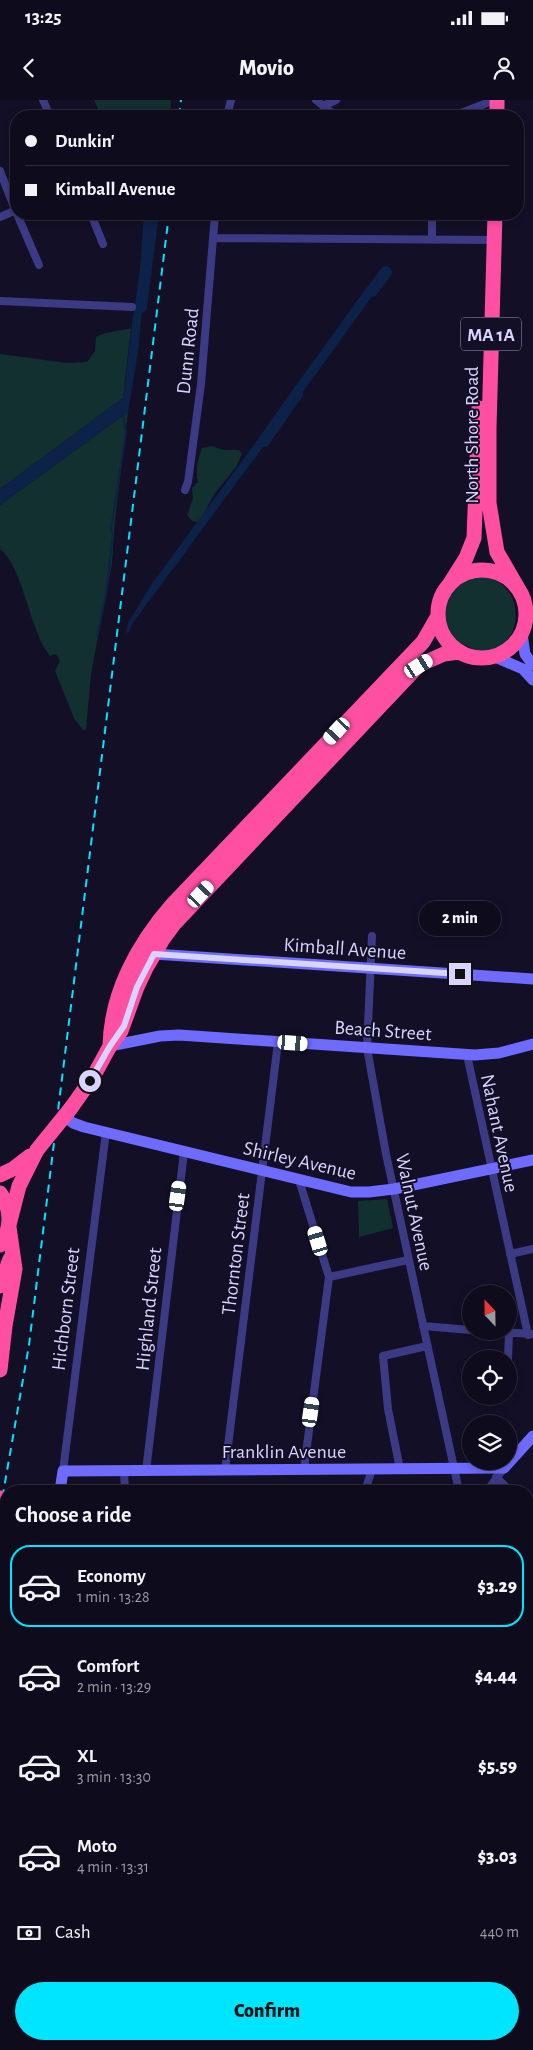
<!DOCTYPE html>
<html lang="en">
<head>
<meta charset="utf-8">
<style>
	body { margin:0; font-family:"Alegreya Sans",sans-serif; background:#171425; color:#f1f3f6; height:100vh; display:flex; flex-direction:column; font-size:19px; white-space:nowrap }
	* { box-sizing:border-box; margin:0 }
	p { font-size:16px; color:#9b9ba3 }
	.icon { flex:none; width:28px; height:28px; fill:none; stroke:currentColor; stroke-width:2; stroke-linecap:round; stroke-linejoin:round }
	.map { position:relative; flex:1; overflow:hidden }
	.sheet { position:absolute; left:0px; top:1385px; width:534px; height:565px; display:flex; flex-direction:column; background:#0e0b1c; border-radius:20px 20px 0 0; box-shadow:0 2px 8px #0003,0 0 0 1px #2e2b3b }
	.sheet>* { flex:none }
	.guide { position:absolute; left:10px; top:10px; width:514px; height:110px; border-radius:20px; box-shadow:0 2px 8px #0003,0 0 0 1px #2e2b3b; display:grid; align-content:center; height:110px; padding:0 15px; background:#0e0b1c }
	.needle { width:32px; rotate:338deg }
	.fabs { position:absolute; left:462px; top:1185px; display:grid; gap:10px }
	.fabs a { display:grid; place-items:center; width:55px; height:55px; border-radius:50%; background:#0e0b1c; box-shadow:0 2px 8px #0003,0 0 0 1px #2e2b3b; font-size:25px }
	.end { position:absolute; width:22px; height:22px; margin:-11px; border:6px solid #d9d4ff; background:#111; box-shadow:0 0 0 2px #111 }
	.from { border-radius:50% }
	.bubble { position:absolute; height:35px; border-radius:18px; background:#0e0b1c; box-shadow:0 2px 8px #0003,0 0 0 1px #2e2b3b; font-size:16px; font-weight:800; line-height:35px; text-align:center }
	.car { position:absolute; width:15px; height:30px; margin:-15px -8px; border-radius:6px; box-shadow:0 0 4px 1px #0007; background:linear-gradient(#fff 24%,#345 0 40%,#fff 0 76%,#345 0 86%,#fff 0) }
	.guide b { display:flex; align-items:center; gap:18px; height:48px; font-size:19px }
	.guide b+b { border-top:1px solid #2e2b3b }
	.guide i { width:12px; height:12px; background:#f1f3f6 }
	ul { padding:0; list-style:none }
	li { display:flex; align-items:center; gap:15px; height:82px; margin:0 10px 8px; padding:0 5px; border:2px solid transparent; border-radius:20px }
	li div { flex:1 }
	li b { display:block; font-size:19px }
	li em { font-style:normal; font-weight:800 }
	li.on { border-color:#00e5ff }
	li>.icon { width:45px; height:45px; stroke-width:1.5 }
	h2 { padding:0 15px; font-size:22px; line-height:60px }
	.pay { display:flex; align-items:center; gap:12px; height:55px; padding:0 15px; font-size:19px }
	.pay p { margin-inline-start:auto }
	.cta { display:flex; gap:10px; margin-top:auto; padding:10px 15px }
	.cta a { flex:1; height:58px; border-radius:30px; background:#00e5ff; color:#111; font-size:20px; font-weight:800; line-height:58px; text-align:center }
	.status { display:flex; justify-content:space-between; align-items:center; height:35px; padding:0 25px; background:#0e0b1c; direction:ltr }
	.status svg { height:14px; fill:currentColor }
	header { display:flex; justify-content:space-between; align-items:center; height:65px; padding:0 15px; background:#0e0b1c; font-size:22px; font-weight:800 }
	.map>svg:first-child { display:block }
</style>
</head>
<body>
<div class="status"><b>13:25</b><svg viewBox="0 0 49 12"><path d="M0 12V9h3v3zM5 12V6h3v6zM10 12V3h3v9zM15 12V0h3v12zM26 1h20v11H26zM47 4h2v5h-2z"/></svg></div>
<header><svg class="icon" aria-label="back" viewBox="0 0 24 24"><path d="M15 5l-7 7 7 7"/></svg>Movio<svg class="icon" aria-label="person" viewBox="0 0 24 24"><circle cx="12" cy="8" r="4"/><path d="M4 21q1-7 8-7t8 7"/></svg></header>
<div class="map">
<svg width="533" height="1950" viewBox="0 0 533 1950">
	<rect width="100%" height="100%" fill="#130f26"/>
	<path fill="#12302f" d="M94 0H171L170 16H101Z
		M131 228 123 298 0 389V254L67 263 87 262 95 251 96 237C108 230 119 232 131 228Z
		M128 312 115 420 112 464 91 574 86 630H83L74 618 55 571 60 561 56 554 50 556C29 530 23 466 0 449V405Z
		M211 346 224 350H239L242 354 236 367 215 393 202 417 197 422 192 421 187 415 193 398 192 388 198 382C195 370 198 359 202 348Z
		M476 476C533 477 524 559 478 551 474 550 471 548 468 546 463 544 457 544 453 541 436 529 441 498 455 486 461 481 468 478 476 476Z
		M387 1099 393 1128 359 1137 358 1101Z
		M528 1668H533V1708L528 1707Z
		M533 1904V1949L496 1944H528V1906Z
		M273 1944H368L362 1950H309Z"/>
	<path fill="#0c2248" d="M144 114H151L138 253 128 312 0 405V389L123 298 133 216 138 193Z
		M380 174 383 179 378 188 300 296 290 308H288L285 302 289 295 367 187Z
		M269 324 274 325V329L263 347 132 524 129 532 126 533 128 523 151 485Z"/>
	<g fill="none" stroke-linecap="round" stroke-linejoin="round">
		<path stroke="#0c2248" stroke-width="2" d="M173 468 186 450
			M97 536 106 494 113 435 111 429 126 332 123 315
			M528 1918 533 1917
			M188 1944 201 1947 233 1944"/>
		<path stroke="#0c2248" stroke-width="12" d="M372 191 386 172
			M141 207 153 114
			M264 341 297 294"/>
		<path stroke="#3d3a85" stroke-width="8" d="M43 0 50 16
			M316 0 336 16
			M323 6 336 0
			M227 16 231 0
			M453 16 487 3
			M0 71 16 112
			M17 114 39 165
			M91 114 103 144
			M0 117 16 110
			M214 138 494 140
			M432 138V114
			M0 201 132 207
			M185 390 188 382 201 284 215 114
			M372 836 367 948 386 1054 459 1391
			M467 955 528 1235
			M299 1080 329 1177 304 1369
			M510 1154 533 1149
			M329 1177 408 1160
			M423 1226 471 1230
			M480 1231 533 1234
			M508 1259 509 1234
			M400 1369 388 1309 383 1256 427 1246
			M225 1370 278 942
			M63 1371 106 1032
			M124 1371 125 1391
			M146 1371 184 1052
			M496 1377 510 1391
			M365 1391 372 1369
			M487 1391 504 1368
			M528 1414 533 1425
			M528 1524 533 1508
			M528 1552 533 1554
			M528 1725 533 1728
			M528 1754 533 1740
			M0 1913 6 1912"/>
		<path stroke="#6f6bff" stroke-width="11" d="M522 534 525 554 533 565
			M495 557 523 569 533 580
			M154 854 533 879
			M110 946 160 936 179 935 475 955 499 953 533 944
			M64 1016 73 1023 84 1027 351 1092H369L394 1089 533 1060
			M60 1391 63 1371 504 1368 533 1336
			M0 1652 6 1653
			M0 1668H6
			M528 1817 533 1818
			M528 1833 533 1834"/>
		<path stroke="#ff4fa3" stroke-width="15" d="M497 0V16
			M495 114 489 328V403L497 452 519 490
			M438 514a44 44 0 1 1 88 0a44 44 0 1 1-88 0Z
			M449 485 466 458 474 438 479 308
			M110 946C111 893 138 844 172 805L423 542 438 516
			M71 1008 93 977 110 946 121 931 137 887 146 868 163 839 174 824 419 565 444 554 459 552
			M0 1075 13 1069 30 1056
			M0 1093C12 1109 12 1129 0 1145
			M9 1125 19 1086 37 1050
			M0 1186 10 1159
			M0 1270 5 1226 15 1169 9 1127
			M0 1413 6 1421
			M33 1950 34 1944
			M47 1950 48 1944"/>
		<path stroke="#00e5ff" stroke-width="2" stroke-dasharray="8 6" stroke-linecap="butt" d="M179 16 181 0
			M0 1411 29 1245 169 114"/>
		<path stroke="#ff4fa3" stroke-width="15" d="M37 1050 71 1008
			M0 1398 6 1406"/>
	</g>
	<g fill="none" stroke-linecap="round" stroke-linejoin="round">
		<path stroke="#d9d4ff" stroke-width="6" d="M90 981 110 946 124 926 137 887 154 854 460 874"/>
	</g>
	<g text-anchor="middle" stroke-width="4" stroke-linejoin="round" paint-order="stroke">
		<rect fill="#130f26" stroke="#9e99be" stroke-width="1" x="461" y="217.5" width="60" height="33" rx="4"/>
		<g font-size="19" font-weight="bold" fill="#d9d4ff">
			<text x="491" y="241">MA 1A</text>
		</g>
		<g font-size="20" fill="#d9d4ff" stroke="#130f26">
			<text transform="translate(187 251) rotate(-84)" y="7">Dunn Road</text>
			<text transform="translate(471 335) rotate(-90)" y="7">North Shore Road</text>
			<text transform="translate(345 848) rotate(4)" y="7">Kimball Avenue</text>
			<text transform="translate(383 930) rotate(4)" y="7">Beach Street</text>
			<text transform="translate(500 1033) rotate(78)" y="7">Nahant Avenue</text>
			<text transform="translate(300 1060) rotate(13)" y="7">Shirley Avenue</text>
			<text transform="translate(415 1112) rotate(78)" y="7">Walnut Avenue</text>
			<text transform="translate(235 1154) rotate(-83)" y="7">Thornton Street</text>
			<text transform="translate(65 1209) rotate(-83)" y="7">Hichborn Street</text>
			<text transform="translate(148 1209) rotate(-84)" y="7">Highland Street</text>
			<text x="284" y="1358">Franklin Avenue</text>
		</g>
	</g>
</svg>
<div class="fabs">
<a><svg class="needle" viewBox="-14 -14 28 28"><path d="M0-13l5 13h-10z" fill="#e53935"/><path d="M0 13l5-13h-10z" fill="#9b9ba3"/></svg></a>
<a><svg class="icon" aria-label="locate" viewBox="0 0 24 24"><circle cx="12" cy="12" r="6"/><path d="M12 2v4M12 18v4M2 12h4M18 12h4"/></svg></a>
<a><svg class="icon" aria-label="layers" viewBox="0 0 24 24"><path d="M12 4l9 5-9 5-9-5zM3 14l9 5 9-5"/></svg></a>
</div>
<i class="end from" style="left:90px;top:981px"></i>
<i class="end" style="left:460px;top:874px"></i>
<div class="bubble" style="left:419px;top:801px;width:82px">2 min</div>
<i class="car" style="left:419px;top:566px;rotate:58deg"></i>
<i class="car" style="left:337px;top:631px;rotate:223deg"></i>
<i class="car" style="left:201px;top:794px;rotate:43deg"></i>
<i class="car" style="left:293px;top:943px;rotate:94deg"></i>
<i class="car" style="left:178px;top:1096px;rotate:8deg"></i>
<i class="car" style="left:318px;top:1141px;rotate:343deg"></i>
<i class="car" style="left:311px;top:1312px;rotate:8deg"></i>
<div class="guide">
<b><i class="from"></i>Dunkin'</b>
<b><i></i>Kimball Avenue</b>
</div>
<section class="sheet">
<h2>Choose a ride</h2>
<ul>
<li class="on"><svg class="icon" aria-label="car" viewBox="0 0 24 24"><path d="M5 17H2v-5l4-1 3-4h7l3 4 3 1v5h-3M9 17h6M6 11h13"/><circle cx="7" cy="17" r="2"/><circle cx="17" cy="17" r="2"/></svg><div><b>Economy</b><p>1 min · 13:28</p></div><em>$3.29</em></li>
<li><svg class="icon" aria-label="car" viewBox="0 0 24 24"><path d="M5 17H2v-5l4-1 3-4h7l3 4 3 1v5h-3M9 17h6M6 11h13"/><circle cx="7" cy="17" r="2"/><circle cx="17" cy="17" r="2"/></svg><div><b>Comfort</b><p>2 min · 13:29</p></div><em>$4.44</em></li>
<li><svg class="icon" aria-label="car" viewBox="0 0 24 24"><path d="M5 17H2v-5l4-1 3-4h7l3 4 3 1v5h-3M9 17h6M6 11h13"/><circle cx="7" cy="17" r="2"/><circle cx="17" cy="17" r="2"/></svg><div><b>XL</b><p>3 min · 13:30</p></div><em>$5.59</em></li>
<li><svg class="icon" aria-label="car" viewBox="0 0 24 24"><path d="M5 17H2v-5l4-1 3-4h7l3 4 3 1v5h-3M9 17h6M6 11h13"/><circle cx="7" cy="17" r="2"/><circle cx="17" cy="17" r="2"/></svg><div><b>Moto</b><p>4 min · 13:31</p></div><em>$3.03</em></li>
</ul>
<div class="pay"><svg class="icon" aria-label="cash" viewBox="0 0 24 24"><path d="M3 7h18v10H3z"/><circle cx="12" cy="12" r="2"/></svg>Cash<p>440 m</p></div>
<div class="cta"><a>Confirm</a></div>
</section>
</div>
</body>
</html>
